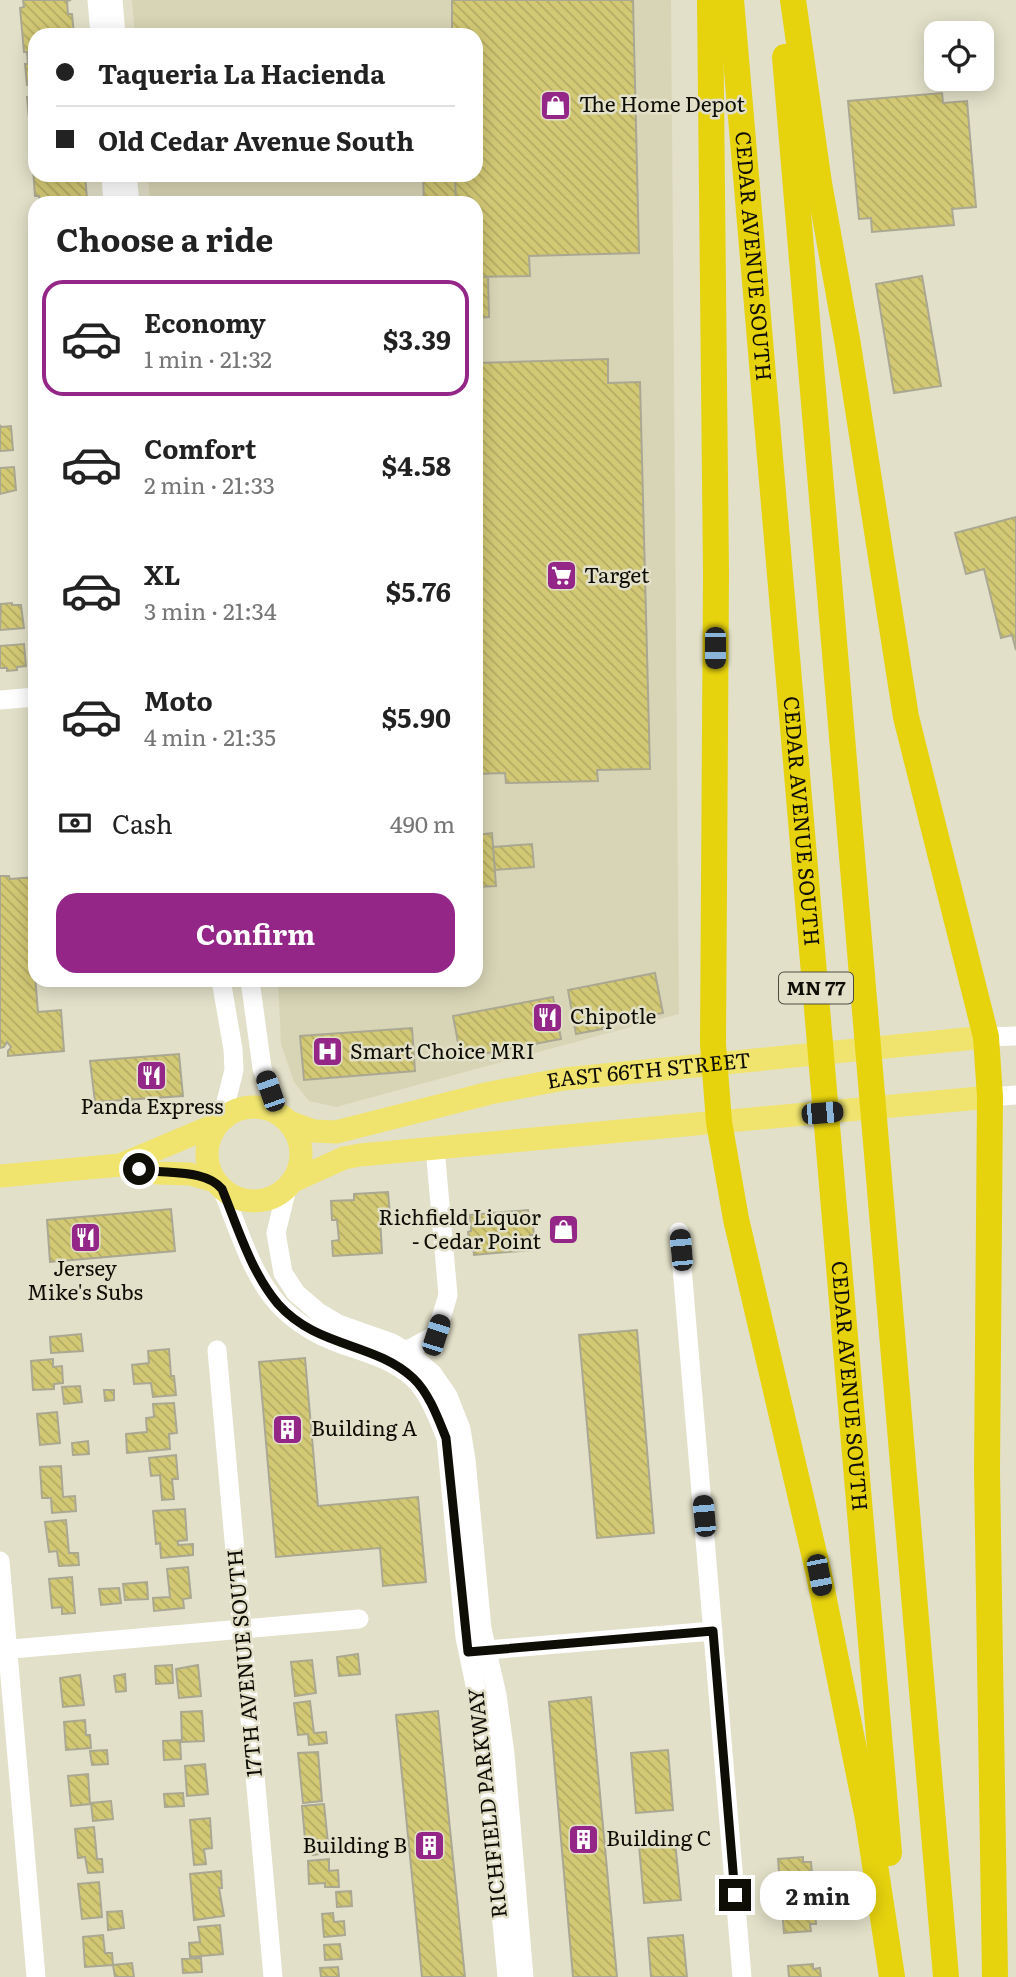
<!DOCTYPE html>
<html lang="en">
<head>
<meta charset="utf-8">
<style>
	body { margin:0; font-family:Literata,serif; background:#f2f2f2; color:#222; height:100vh; display:flex; flex-direction:column; font-size:26px; white-space:nowrap }
	* { box-sizing:border-box; margin:0 }
	p { font-size:23px; color:#767676 }
	.icon { flex:none; width:38px; height:38px; fill:none; stroke:currentColor; stroke-width:2; stroke-linecap:round; stroke-linejoin:round }
	.map { position:relative; flex:1; overflow:hidden }
	.sheet { position:absolute; left:28px; top:196px; width:455px; height:791px; display:flex; flex-direction:column; background:#fff; border-radius:21px; box-shadow:0 4px 18px #0003 }
	.sheet>* { flex:none }
	.banner { position:absolute; left:28px; top:28px; width:455px; height:154px; border-radius:21px; box-shadow:0 4px 18px #0003; display:grid; align-content:center; height:154px; padding:0 28px; background:#fff }
	.buttons { position:absolute; left:924px; top:21px; display:grid; gap:14px }
	.buttons a { display:grid; place-items:center; width:70px; height:70px; border-radius:14px; background:#fff; box-shadow:0 4px 18px #0003; font-size:35px }
	.end { position:absolute; width:32px; height:32px; margin:-16px; border:9px solid #0e0d06; background:#fff; box-shadow:0 0 0 4px #fff }
	.from { border-radius:50% }
	.bubble { position:absolute; height:49px; border-radius:21px; background:#fff; box-shadow:0 4px 18px #0003; font-size:23px; font-weight:700; line-height:49px; text-align:center }
	.car { position:absolute; width:21px; height:42px; margin:-21px -10px; border-radius:9px; box-shadow:0 0 5px 2px #0007; background:linear-gradient(#222 24%,#8ab4d8 0 40%,#222 0 76%,#8ab4d8 0 86%,#222 0) }
	.banner b { display:flex; align-items:center; gap:24px; height:66px; font-size:26px }
	.banner b+b { border-top:2px solid #e0e0e0 }
	.banner i { width:18px; height:18px; background:#222 }
	ul { padding:0; list-style:none }
	li { display:flex; align-items:center; gap:21px; height:116px; margin:0 14px 10px; padding:0 14px; border:4px solid transparent; border-radius:21px }
	li div { flex:1 }
	li b { display:block; font-size:26px }
	li em { font-style:normal; font-weight:700 }
	li.current { border-color:#932687 }
	li>.icon { width:63px; height:63px; stroke-width:1.5 }
	h2 { padding:0 28px; font-size:32px; line-height:84px }
	.pay { display:flex; align-items:center; gap:18px; height:77px; padding:0 28px; font-size:26px }
	.pay p { margin-inline-start:auto }
	.button { display:flex; gap:14px; margin-top:auto; padding:14px 28px }
	.button a { flex:1; height:80px; border-radius:21px; background:#932687; color:#fff; font-size:28px; font-weight:700; line-height:80px; text-align:center }
	.map>svg:first-child { display:block }
</style>
</head>
<body>
<div class="map">
<svg width="1016" height="1977" viewBox="0 0 1016 1977">
	<defs>
		<pattern id="building-back-hatch" width="6" height="6" patternUnits="userSpaceOnUse" patternTransform="scale(1.75)"><rect width="6" height="6" fill="#d3c975"/><path d="M-1 5l2 2M0 0l6 6M5-1l2 2" fill="none" stroke="#b4ab64"/></pattern>
	</defs>
	<rect width="100%" height="100%" fill="#e2e0c8"/>
	<path fill="#d8d5b6" d="M132 0H671L679 1014 336 1107 309 1101 294 1082 281 1044 278 980H476V203H150L148 175H476V35H135Z"/>
	<path fill="url(#building-back-hatch)" stroke="#aaa892" stroke-width="2" d="M23 0H71L67 1 68 14H72L74 35H35V144V141H31L27 97H31L30 84 27 85 25 64H28L27 52H24L20 8 24 7Z
		M452 0H633L639 253 529 256 530 276 476 277V203H456L455 175H476V35H452Z
		M942 93 943 103 967 101 976 207 952 209 954 225 872 232 871 218 859 219 848 101Z
		M32 153H35V175H85L87 199 84 200V203H40L39 196H35Z
		M423 175H455L456 203H424Z
		M922 276 941 386 894 393 876 284Z
		M476 277H488L489 317 476 318Z
		M608 359V383L640 382 650 769 597 770 598 781 506 783 505 773 476 774V363Z
		M0 425 1 427 11 426 13 450 0 451Z
		M14 467 16 490 0 494V468Z
		M1016 517V650L1012 635 1001 638 984 569 966 574 955 533Z
		M12 603V605H21L24 628 0 630 1 604Z
		M24 644 26 666 17 667V670L7 671V668H0V646Z
		M492 833 496 886 476 887V835Z
		M532 844 534 867 495 870 493 847Z
		M0 876H9L10 879 35 877V939H32L38 1012 61 1010 64 1051 8 1056V1051L11 1047 7 1042 4 1047 0 1048Z
		M655 973 663 1013 604 1024 602 1029 576 1034 568 990Z
		M553 997 561 1039 461 1058 453 1016Z
		M412 1028 415 1071 304 1080 300 1036Z
		M179 1054 183 1096 95 1102 90 1061Z
		M388 1192 390 1215 380 1216 382 1253 333 1256 332 1241 339 1240 337 1220H332L331 1201 354 1200V1194Z
		M171 1209 175 1251 50 1262 47 1220Z
		M528 1210 529 1226H533L534 1235H530L531 1250 474 1255 472 1239H469L468 1232 471 1231 470 1215Z
		M637 1330 654 1533 597 1538 579 1335Z
		M81 1334 83 1351 51 1353 50 1337Z
		M169 1349 171 1376H174L176 1395 153 1397 151 1383 134 1384 132 1365 149 1363 148 1351Z
		M305 1358 318 1506 418 1497 426 1582 383 1586 380 1548 276 1557 259 1362Z
		M53 1359V1367L62 1366 63 1383 54 1384V1389L33 1390 31 1361Z
		M80 1386 82 1402 64 1404 62 1387Z
		M104 1390H114V1400L105 1401Z
		M174 1403 177 1433 169 1434 170 1449 127 1453 126 1434 147 1432 146 1418 154 1417 153 1404Z
		M57 1412 60 1443 40 1445 37 1414Z
		M88 1441 89 1454 73 1455 72 1443Z
		M176 1455 178 1479H172L174 1499 162 1500 160 1475 151 1476 149 1458Z
		M61 1466 63 1497 75 1496 76 1511 52 1513 51 1498H42L40 1467Z
		M185 1509 187 1540 178 1541V1545L193 1544V1555L161 1558 160 1543 156 1544 153 1511Z
		M66 1520 69 1553H78L79 1565 59 1566 57 1551 49 1552 45 1522Z
		M188 1567 191 1598 183 1599 184 1608 154 1611 153 1598 170 1597 167 1569Z
		M72 1577 75 1613 62 1614V1607L52 1608 49 1579Z
		M147 1582 148 1599 125 1600 123 1584Z
		M119 1588 121 1603 101 1605 99 1589Z
		M358 1654 360 1674 339 1676 337 1657Z
		M312 1660 316 1693 295 1696 291 1662Z
		M172 1665 173 1683 156 1684 155 1666Z
		M198 1665 201 1696 179 1698 176 1669Z
		M125 1674 126 1691 116 1692 114 1676Z
		M80 1675 84 1705 63 1707 60 1678Z
		M591 1697 617 1977H573L549 1702Z
		M310 1701 314 1733 326 1732 327 1743 309 1745 308 1734 298 1735 294 1703Z
		M202 1711 204 1741 182 1742 181 1712Z
		M438 1711 465 1977H422L396 1715Z
		M85 1720 86 1735H90L91 1748 66 1750 64 1722Z
		M180 1740 181 1759 164 1760 163 1741Z
		M107 1750 108 1764 92 1765 90 1751Z
		M668 1750 673 1810 636 1813 631 1753Z
		M318 1752 322 1801 303 1803 298 1753Z
		M205 1764 208 1794 187 1796 185 1766Z
		M88 1774 90 1804 71 1806 68 1776Z
		M183 1793 184 1806 165 1807 164 1794Z
		M111 1801 113 1819 93 1821 91 1803Z
		M324 1804 329 1853 313 1855 311 1839H305L302 1806Z
		M210 1818 212 1848 204 1849 206 1864 194 1865 190 1820Z
		M94 1827 97 1859H102L103 1872 88 1873 85 1857 78 1858 75 1829Z
		M675 1842 681 1900 644 1903 639 1845Z
		M803 1857V1862H811L816 1924H810L811 1931 784 1933 778 1859Z
		M329 1859V1871L338 1870 339 1887H325V1883L309 1884 308 1861Z
		M221 1871 222 1888H219L224 1916 194 1920 190 1874Z
		M99 1882 102 1917 82 1919 78 1884Z
		M351 1891 352 1906 337 1907 336 1892Z
		M122 1911 124 1928 108 1930 107 1912Z
		M333 1913 334 1922 344 1921 345 1935 324 1937 322 1914Z
		M220 1925 223 1954 190 1957 189 1943 200 1942 198 1927Z
		M103 1935 105 1953H112L113 1965 85 1967 83 1937Z
		M683 1935 687 1977H651L648 1938Z
		M340 1944 342 1959 325 1960 324 1945Z
		M201 1958 202 1972 183 1973 182 1959Z
		M132 1963 134 1977H115L113 1965Z
		M813 1964V1969L820 1968 821 1977H789L788 1966Z
		M338 1967 339 1977H321L320 1968Z"/>
	<g fill="none" stroke-linecap="round" stroke-linejoin="round">
		<path stroke="#fff" stroke-width="19" d="M97 0 100 35
			M113 0 116 35
			M111 175 113 203
			M127 175 130 203
			M0 700 35 697
			M221 980 233 1049 234 1070 222 1118
			M250 980 262 1068 278 1113
			M986 1037 1016 1036
			M990 1097 1016 1095
			M287 1188 276 1233 283 1273 296 1293 318 1312 338 1324 392 1343 406 1351 432 1373 448 1396 461 1429 466 1460 482 1629 497 1695 505 1754 524 1977
			M222 1189C238 1227 250 1272 278 1304 295 1322 318 1336 341 1344 366 1353 392 1359 413 1378 429 1393 438 1418 446 1438L465 1637 484 1728 507 1977
			M679 1232 742 1977
			M217 1350 273 1977
			M406 1351 436 1335 448 1295 435 1148
			M0 1561 36 1977
			M0 1650 359 1619
			M476 1651 713 1631"/>
		<g stroke="#f0e46e" stroke-width="23">
			<circle cx="254" cy="1154" r="47"/>
			<path id="s1" d="M289 1122 314 1131 336 1132 490 1093 564 1079 986 1037"/>
			<path d="M120 1165 157 1173 190 1174 215 1181"/>
			<path d="M0 1176 120 1165 217 1124"/>
			<path d="M293 1181 344 1158 360 1155 990 1097"/>
		</g>
		<g stroke="#e6d20d" stroke-width="26">
			<path d="M710 0 716 574 713 1044 719 1122 736 1219 819 1575 868 1819 892 1977"/>
			<path id="s2" d="M731 0 889 1853"/>
			<path d="M793 0 819 183 848 345 906 717 986 1037 990 1097 987 1471 995 1977"/>
			<path d="M785 57 946 1977"/>
		</g>
	</g>
	<g fill="none" stroke-linecap="round" stroke-linejoin="round">
		<path stroke="#0e0d06" stroke-width="9" d="M139 1169C165 1175 204 1168 222 1189 238 1228 251 1272 278 1304 317 1348 374 1342 413 1378 429 1393 438 1418 446 1438L468 1652 713 1631 735 1895"/>
	</g>
	<defs>
		<symbol id="shop-square" viewBox="-11 -11 22 22"><rect x="-9" y="-9" width="18" height="18" rx="4" fill="#932687" stroke="#e2e0c8"/><path d="M-5-2.5h2.3a2.7 3.5 0 0 1 5.4 0H5L5.5 6h-11ZM-1.5-2.5h3a1.5 2.3 0 0 0-3 0Z" fill="#fff"/></symbol>
		<symbol id="supermarket-square" viewBox="-11 -11 22 22"><rect x="-9" y="-9" width="18" height="18" rx="4" fill="#932687" stroke="#e2e0c8"/><path d="M-6-5.5h2.5l.6 2H6L4.5 2H-2.5L-4.4-4H-6ZM-1.5 3.2a1.3 1.3 0 1 0 .1 0ZM3 3.2a1.3 1.3 0 1 0 .1 0Z" fill="#fff"/></symbol>
		<symbol id="restaurant-square" viewBox="-11 -11 22 22"><rect x="-9" y="-9" width="18" height="18" rx="4" fill="#932687" stroke="#e2e0c8"/><path d="M-5-6h1v4h1v-4h1v4h1v-4h1v5L-1.5 .5V6h-2V.5L-5-1ZM5-6V6H3V1.5H1.5Q1.5-4 5-6Z" fill="#fff"/></symbol>
		<symbol id="hospital-square" viewBox="-11 -11 22 22"><rect x="-9" y="-9" width="18" height="18" rx="4" fill="#932687" stroke="#e2e0c8"/><path d="M-5-5h3v3.5h4V-5h3V5h-3V1.5h-4V5h-3Z" fill="#fff"/></symbol>
		<symbol id="building-square" viewBox="-11 -11 22 22"><rect x="-9" y="-9" width="18" height="18" rx="4" fill="#932687" stroke="#e2e0c8"/><path d="M-4-6H4V6H1V3H-1V6H-4ZM-2.5-4.3h1.7v1.8h-1.7ZM.8-4.3h1.7v1.8H.8ZM-2.5-1h1.7V.8h-1.7ZM.8-1h1.7V.8H.8Z" fill="#fff"/></symbol>
	</defs>
	<g fill-rule="evenodd">
		<use href="#shop-square" x="538" y="88" width="35" height="35"/>
		<use href="#supermarket-square" x="544" y="558" width="35" height="35"/>
		<use href="#restaurant-square" x="530" y="1000" width="35" height="35"/>
		<use href="#hospital-square" x="310" y="1034" width="35" height="35"/>
		<use href="#restaurant-square" x="134" y="1058" width="35" height="35"/>
		<use href="#shop-square" x="546" y="1212" width="35" height="35"/>
		<use href="#restaurant-square" x="68" y="1220" width="35" height="35"/>
		<use href="#building-square" x="270" y="1412" width="35" height="35"/>
		<use href="#building-square" x="566" y="1822" width="35" height="35"/>
		<use href="#building-square" x="412" y="1828" width="35" height="35"/>
	</g>
	<g text-anchor="middle" stroke-width="5" stroke-linejoin="round" paint-order="stroke">
		<rect fill="#e2e0c8" stroke="#4e4c40" stroke-width="2" x="779" y="972.5" width="74" height="31" rx="5"/>
		<g font-size="19" font-weight="bold" fill="#0e0d06">
			<text x="816" y="995">MN 77</text>
		</g>
		<g font-size="21" fill="#0e0d06" stroke="#e2e0c8" text-anchor="start">
			<text x="579" y="112">The Home Depot</text>
			<text x="584" y="583">Target</text>
			<text x="570" y="1024">Chipotle</text>
			<text x="350" y="1059">Smart Choice MRI</text>
			<text x="152" y="1114" text-anchor="middle">Panda Express</text>
			<text x="541" y="1225" text-anchor="end">Richfield Liquor<tspan x="541" dy="24">- Cedar Point</tspan></text>
			<text x="85" y="1276" text-anchor="middle">Jersey<tspan x="85" dy="24">Mike's Subs</tspan></text>
			<text x="311" y="1436">Building A</text>
			<text x="606" y="1846">Building C</text>
			<text x="407" y="1853" text-anchor="end">Building B</text>
		</g>
		<g font-size="21" fill="#0e0d06" stroke="#e2e0c8">
			<text dy="7" stroke="none"><textPath href="#s2" startOffset="257">CEDAR AVENUE SOUTH</textPath></text>
			<text dy="7" stroke="none"><textPath href="#s2" startOffset="824">CEDAR AVENUE SOUTH</textPath></text>
			<text dy="7" stroke="none"><textPath href="#s1" startOffset="368">EAST 66TH STREET</textPath></text>
			<text dy="7" stroke="none"><textPath href="#s2" startOffset="1391">CEDAR AVENUE SOUTH</textPath></text>
			<text transform="translate(245 1663) rotate(-95)" y="7">17TH AVENUE SOUTH</text>
			<text transform="translate(488 1803) rotate(-96)" y="7">RICHFIELD PARKWAY</text>
		</g>
	</g>
</svg>
<div class="buttons">
<a><svg class="icon" aria-label="locate" viewBox="0 0 24 24"><circle cx="12" cy="12" r="6"/><path d="M12 2v4M12 18v4M2 12h4M18 12h4"/></svg></a>
</div>
<i class="end from" style="left:139px;top:1169px"></i>
<i class="end" style="left:735px;top:1895px"></i>
<div class="bubble" style="left:760px;top:1871px;width:116px">2 min</div>
<i class="car" style="left:715px;top:648px;rotate:180deg"></i>
<i class="car" style="left:270px;top:1091px;rotate:341deg"></i>
<i class="car" style="left:822px;top:1113px;rotate:85deg"></i>
<i class="car" style="left:681px;top:1250px;rotate:355deg"></i>
<i class="car" style="left:436px;top:1335px;rotate:18deg"></i>
<i class="car" style="left:704px;top:1516px;rotate:355deg"></i>
<i class="car" style="left:819px;top:1575px;rotate:169deg"></i>
<div class="banner">
<b><i class="from"></i>Taqueria La Hacienda</b>
<b><i></i>Old Cedar Avenue South</b>
</div>
<section class="sheet">
<h2>Choose a ride</h2>
<ul>
<li class="current"><svg class="icon" aria-label="car" viewBox="0 0 24 24"><path d="M5 17H2v-5l4-1 3-4h7l3 4 3 1v5h-3M9 17h6M6 11h13"/><circle cx="7" cy="17" r="2"/><circle cx="17" cy="17" r="2"/></svg><div><b>Economy</b><p>1 min · 21:32</p></div><em>$3.39</em></li>
<li><svg class="icon" aria-label="car" viewBox="0 0 24 24"><path d="M5 17H2v-5l4-1 3-4h7l3 4 3 1v5h-3M9 17h6M6 11h13"/><circle cx="7" cy="17" r="2"/><circle cx="17" cy="17" r="2"/></svg><div><b>Comfort</b><p>2 min · 21:33</p></div><em>$4.58</em></li>
<li><svg class="icon" aria-label="car" viewBox="0 0 24 24"><path d="M5 17H2v-5l4-1 3-4h7l3 4 3 1v5h-3M9 17h6M6 11h13"/><circle cx="7" cy="17" r="2"/><circle cx="17" cy="17" r="2"/></svg><div><b>XL</b><p>3 min · 21:34</p></div><em>$5.76</em></li>
<li><svg class="icon" aria-label="car" viewBox="0 0 24 24"><path d="M5 17H2v-5l4-1 3-4h7l3 4 3 1v5h-3M9 17h6M6 11h13"/><circle cx="7" cy="17" r="2"/><circle cx="17" cy="17" r="2"/></svg><div><b>Moto</b><p>4 min · 21:35</p></div><em>$5.90</em></li>
</ul>
<div class="pay"><svg class="icon" aria-label="cash" viewBox="0 0 24 24"><path d="M3 7h18v10H3z"/><circle cx="12" cy="12" r="2"/></svg>Cash<p>490 m</p></div>
<div class="button"><a>Confirm</a></div>
</section>
</div>
</body>
</html>
